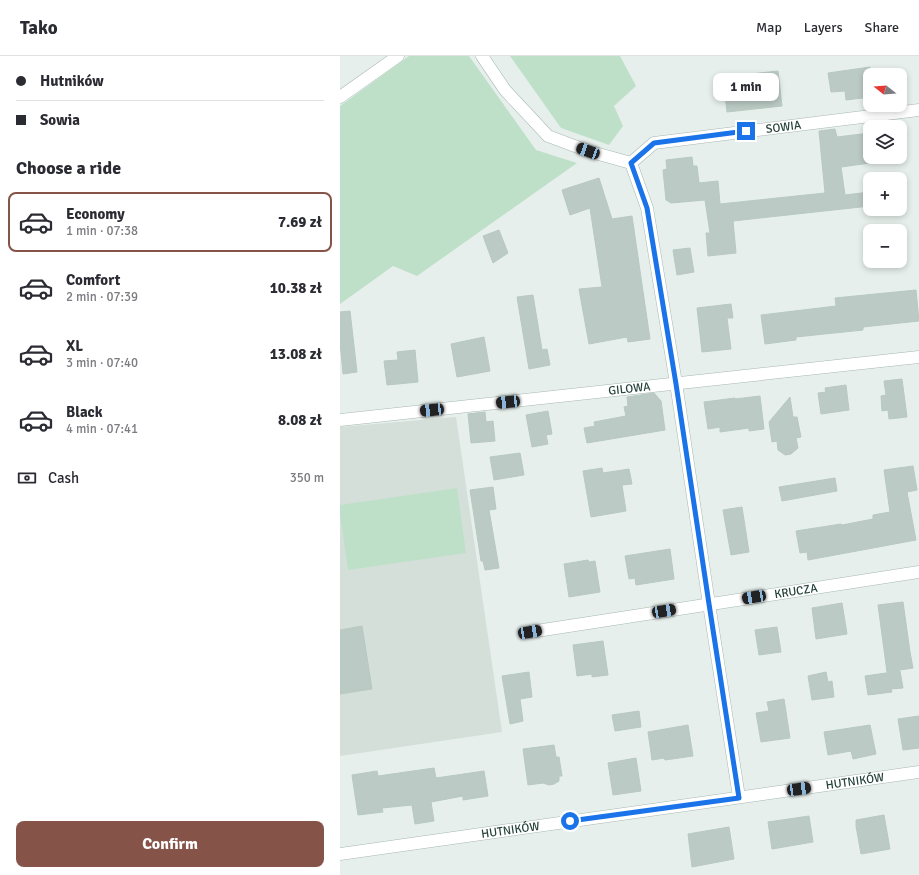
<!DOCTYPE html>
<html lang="en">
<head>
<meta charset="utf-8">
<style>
	body { margin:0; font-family:Signika,sans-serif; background:#f7f7f7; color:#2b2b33; height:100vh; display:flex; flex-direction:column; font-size:15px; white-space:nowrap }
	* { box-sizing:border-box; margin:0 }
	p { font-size:13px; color:#7c7c81 }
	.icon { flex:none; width:22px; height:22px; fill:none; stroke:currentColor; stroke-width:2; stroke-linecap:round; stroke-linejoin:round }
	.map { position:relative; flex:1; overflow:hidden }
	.drawer { display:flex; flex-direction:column; background:#fff; width:340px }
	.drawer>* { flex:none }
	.hud { display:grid; align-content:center; height:88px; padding:0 16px; background:#fff }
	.needle { width:26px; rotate:287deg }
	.fabs { position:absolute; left:523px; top:12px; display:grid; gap:8px }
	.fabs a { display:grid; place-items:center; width:44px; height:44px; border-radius:8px; background:#fff; box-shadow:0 2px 6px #0003; font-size:20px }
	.end { position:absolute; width:18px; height:18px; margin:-9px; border:5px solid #1a73e8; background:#fff; box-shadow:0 0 0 2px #fff }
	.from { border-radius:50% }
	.bubble { position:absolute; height:28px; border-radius:8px; background:#fff; box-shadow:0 2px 6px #0003; font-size:13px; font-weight:700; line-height:28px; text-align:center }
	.car { position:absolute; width:12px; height:24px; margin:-12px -6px; border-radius:5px; box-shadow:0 0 3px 1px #0007; background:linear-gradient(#222 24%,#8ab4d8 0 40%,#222 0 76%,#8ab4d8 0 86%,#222 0) }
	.hud b { display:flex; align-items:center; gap:14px; height:38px; font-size:15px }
	.hud b+b { border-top:1px solid #e1e1e2 }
	.hud i { width:10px; height:10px; background:#2b2b33 }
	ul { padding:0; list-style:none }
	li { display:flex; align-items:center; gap:12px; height:60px; margin:0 8px 6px; padding:0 8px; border:2px solid transparent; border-radius:8px }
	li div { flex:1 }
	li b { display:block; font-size:15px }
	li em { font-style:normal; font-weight:700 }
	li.current { border-color:#855347 }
	li>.icon { width:36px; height:36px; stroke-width:1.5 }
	h2 { padding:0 16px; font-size:18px; line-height:48px }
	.pay { display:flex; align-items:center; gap:10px; height:44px; padding:0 16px; font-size:15px }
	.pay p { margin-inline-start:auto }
	.action { display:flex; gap:8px; margin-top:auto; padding:8px 16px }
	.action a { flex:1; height:46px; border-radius:8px; background:#855347; color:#fff; font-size:16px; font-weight:700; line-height:46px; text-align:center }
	header { display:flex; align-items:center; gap:24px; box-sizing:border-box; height:56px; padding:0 20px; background:#fff; border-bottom:1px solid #e1e1e2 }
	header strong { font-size:19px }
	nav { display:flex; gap:22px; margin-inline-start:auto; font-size:14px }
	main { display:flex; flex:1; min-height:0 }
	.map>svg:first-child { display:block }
</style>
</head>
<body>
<header>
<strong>Tako</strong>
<nav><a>Map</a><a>Layers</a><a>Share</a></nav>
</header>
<main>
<section class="drawer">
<div class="hud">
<b><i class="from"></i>Hutników</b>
<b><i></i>Sowia</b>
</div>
<h2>Choose a ride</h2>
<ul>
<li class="current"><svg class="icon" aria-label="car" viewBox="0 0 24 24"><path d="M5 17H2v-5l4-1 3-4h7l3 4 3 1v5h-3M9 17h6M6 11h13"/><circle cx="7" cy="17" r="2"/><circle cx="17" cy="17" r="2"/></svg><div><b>Economy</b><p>1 min · 07:38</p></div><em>7.69 zł</em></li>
<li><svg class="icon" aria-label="car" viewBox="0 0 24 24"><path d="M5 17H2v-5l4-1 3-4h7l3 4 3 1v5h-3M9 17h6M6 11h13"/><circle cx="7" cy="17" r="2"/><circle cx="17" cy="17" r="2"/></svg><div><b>Comfort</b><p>2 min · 07:39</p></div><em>10.38 zł</em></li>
<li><svg class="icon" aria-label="car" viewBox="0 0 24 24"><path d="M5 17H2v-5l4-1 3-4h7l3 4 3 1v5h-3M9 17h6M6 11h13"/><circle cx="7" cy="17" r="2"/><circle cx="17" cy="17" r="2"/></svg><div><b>XL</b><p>3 min · 07:40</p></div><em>13.08 zł</em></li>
<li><svg class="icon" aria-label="car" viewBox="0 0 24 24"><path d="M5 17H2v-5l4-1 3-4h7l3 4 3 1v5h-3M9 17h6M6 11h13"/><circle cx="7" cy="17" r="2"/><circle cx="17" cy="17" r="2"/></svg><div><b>Black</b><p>4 min · 07:41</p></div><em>8.08 zł</em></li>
</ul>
<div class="pay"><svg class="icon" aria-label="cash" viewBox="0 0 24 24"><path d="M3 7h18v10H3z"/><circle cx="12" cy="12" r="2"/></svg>Cash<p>350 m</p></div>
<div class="action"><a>Confirm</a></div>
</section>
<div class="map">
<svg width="579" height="819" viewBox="0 0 579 819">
	<rect width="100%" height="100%" fill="#e6efeb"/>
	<path fill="#d4dfda" d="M116 361 162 676 0 700V371Z"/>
	<path fill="#bfe0c8" d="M69 0H129L196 94 237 107 77 220 53 210 0 248V50Z
		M170 0H280L296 30 274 50 283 70 269 89 221 72Z
		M117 432 126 497 8 514 0 458V449Z"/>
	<path fill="#bbcac4" stroke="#b8c9c2" d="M530 11V41L506 44 505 35 491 36 488 17Z
		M438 15 442 50 387 56 383 21Z
		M495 73 497 81 530 77V107L501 111 505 139 530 136V150L393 165 396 197 368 200 366 177H370L365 144 331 147 326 144 323 114 327 113 326 104 352 101 353 110H357L359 127 378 125 380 148 485 137 479 75Z
		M259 122 272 163 292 160 310 283 288 286 287 281 249 288 239 233 262 231 250 152 230 159 222 134Z
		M159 174 168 197 153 207 143 180Z
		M350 192 354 216 337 219 333 194Z
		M576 234 579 265 523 271V274L456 281V284L425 288 421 259 496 250 495 242Z
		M193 239 202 294 207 293 210 309 189 313 177 241Z
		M391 248 393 262H387L391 293 362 296 357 252Z
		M10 255 17 316 3 318 0 286V256Z
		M144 281 150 315 117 321 111 288Z
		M75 294 78 326 47 329 44 305 58 304 57 296Z
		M562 323 567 361 549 363 548 354 542 355 541 340 546 339 544 325Z
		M506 329 509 354 481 358 478 337 486 336 485 332Z
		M314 337 321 345 325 374 247 387 244 372 255 370 254 366 286 360 284 351 288 350 287 341Z
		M420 340 424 373 409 375V372L380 376V371L368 373 364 346 395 342V343Z
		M450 341 453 361H457L461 381 456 382 458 392 451 398 445 399 438 394 437 385 432 386 429 366Z
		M208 355 212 378 206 379 208 388 192 391 186 359Z
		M145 356 146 366 153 365 155 385 131 387 128 358Z
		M180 397 184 419 154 424 150 401Z
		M573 410 577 434 567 436 576 484 468 504 467 496 460 497 456 475 501 468 502 469 533 463V459L550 456 544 414Z
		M262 412 263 417 289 413 292 428 282 429 286 455 251 461 243 415Z
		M495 422 497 435 442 445 439 431Z
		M153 431 156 453 149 454 159 512 145 514 143 505H141L130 434Z
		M402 451 409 496 391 499 383 454Z
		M330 493 334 523 296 529 295 522 289 523 285 500Z
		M248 504 249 506 255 505 260 536 229 541 224 508Z
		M563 546 570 596 573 612 547 616 538 549Z
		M502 547 507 578 476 583 472 552Z
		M22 570 32 633 0 638V574Z
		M437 571 441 596 419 599 415 574Z
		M263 585 268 619 252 621V618L237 620 233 589Z
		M560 615 563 632 551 633 552 636 528 639 525 620Z
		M189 616 192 641 180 643 183 665 170 668 162 620Z
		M486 616 488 626 492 625 494 641 472 644 468 620Z
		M444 643 450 682 421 686 416 657 429 655 427 646Z
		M299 655 301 671 275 675 272 659Z
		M579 660V692L563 694 558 663Z
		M348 669 353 700 325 704 324 702 312 704 308 676Z
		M530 669 536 698 513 703 511 695 488 699 484 676Z
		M214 689 216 701H219L222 720H219V725L214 728 209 729 203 727 188 729 183 693Z
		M296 702 301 735 273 739 268 707Z
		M94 712 96 722 144 715 148 740 123 744V740L91 746 94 765 75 768 72 749 42 752 43 756 18 759 12 719 37 715 38 720Z
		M544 759 550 793 521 798 516 770V764Z
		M469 760 473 786 432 793 428 766Z
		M389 771 394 803 352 811 348 778Z"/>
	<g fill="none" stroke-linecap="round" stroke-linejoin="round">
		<defs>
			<g id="minor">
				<path d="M142 0 165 34 208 80 248 95 291 107"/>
				<path d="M0 41 58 0"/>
				<path d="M291 107 307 152 336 327 369 548 399 741"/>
				<path id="s1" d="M291 107 314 87 579 54"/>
				<path id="s2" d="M0 364 579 301"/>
				<path id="s3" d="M190 576 579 516"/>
				<path id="s4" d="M0 798 579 716"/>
			</g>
		</defs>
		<use href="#minor" stroke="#a8b8b2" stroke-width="13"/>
		<use href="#minor" stroke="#fff" stroke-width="12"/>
	</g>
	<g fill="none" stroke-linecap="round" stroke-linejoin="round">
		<path stroke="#1a73e8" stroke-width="5" d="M230 765 399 742 369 548 336 328 307 152 291 107 314 87 406 75"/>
	</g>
	<g text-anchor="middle" stroke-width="3" stroke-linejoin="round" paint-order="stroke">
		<g font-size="12" fill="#24423a" stroke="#f7fbf9">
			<text dy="4" stroke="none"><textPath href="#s1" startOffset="161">SOWIA</textPath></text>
			<text dy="4" stroke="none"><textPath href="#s2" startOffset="291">GILOWA</textPath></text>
			<text dy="4" stroke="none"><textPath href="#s3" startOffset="269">KRUCZA</textPath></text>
			<text dy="4" stroke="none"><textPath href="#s4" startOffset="520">HUTNIKÓW</textPath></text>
			<text dy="4" stroke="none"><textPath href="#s4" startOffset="172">HUTNIKÓW</textPath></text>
		</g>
	</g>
</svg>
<div class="fabs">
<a><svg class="needle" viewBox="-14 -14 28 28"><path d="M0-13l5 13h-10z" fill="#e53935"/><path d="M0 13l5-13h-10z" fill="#7c7c81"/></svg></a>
<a><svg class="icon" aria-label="layers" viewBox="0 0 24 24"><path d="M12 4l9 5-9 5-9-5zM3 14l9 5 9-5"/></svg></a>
<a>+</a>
<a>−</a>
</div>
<i class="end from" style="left:230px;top:765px"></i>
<i class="end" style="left:406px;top:75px"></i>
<div class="bubble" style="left:373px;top:17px;width:66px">1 min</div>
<i class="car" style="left:248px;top:95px;rotate:290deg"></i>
<i class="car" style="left:168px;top:346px;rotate:264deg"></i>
<i class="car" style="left:92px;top:354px;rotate:264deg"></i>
<i class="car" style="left:414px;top:541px;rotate:261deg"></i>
<i class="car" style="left:324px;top:555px;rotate:81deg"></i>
<i class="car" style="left:190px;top:576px;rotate:81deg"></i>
<i class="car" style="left:459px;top:733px;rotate:82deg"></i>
</div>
</main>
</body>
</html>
